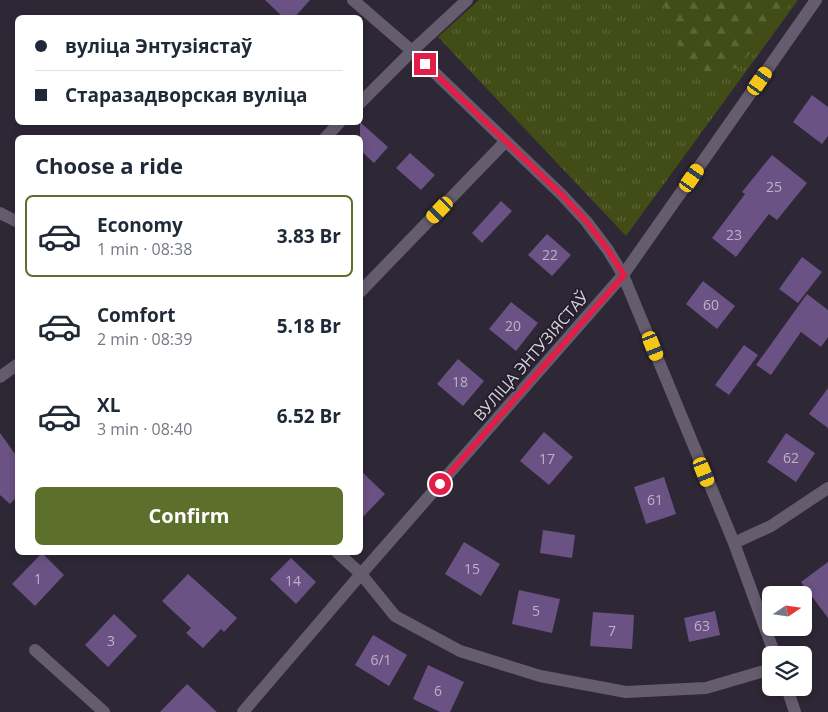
<!DOCTYPE html>
<html lang="en">
<head>
<meta charset="utf-8">
<style>
	body { margin:0; font-family:"Open Sans",sans-serif; background:#f2f2f3; color:#1f2937; height:100vh; display:flex; flex-direction:column; font-size:19px; white-space:nowrap }
	* { box-sizing:border-box; margin:0 }
	p { font-size:16px; color:#747a83 }
	.icon { flex:none; width:28px; height:28px; fill:none; stroke:currentColor; stroke-width:2; stroke-linecap:round; stroke-linejoin:round }
	.map { position:relative; flex:1; overflow:hidden }
	.panel { position:absolute; left:15px; top:135px; width:348px; height:420px; display:flex; flex-direction:column; background:#fff; border-radius:8px; box-shadow:0 2px 8px #0003 }
	.panel>* { flex:none }
	.guide { position:absolute; left:15px; top:15px; width:348px; height:110px; border-radius:8px; box-shadow:0 2px 8px #0003; display:grid; align-content:center; height:110px; padding:0 20px; background:#fff }
	.needle { width:32px; rotate:77deg }
	.fabs { position:absolute; left:762px; top:586px; display:grid; gap:10px }
	.fabs a { display:grid; place-items:center; width:50px; height:50px; border-radius:8px; background:#fff; box-shadow:0 2px 8px #0003; font-size:25px }
	.end { position:absolute; width:22px; height:22px; margin:-11px; border:6px solid #e11d48; background:#fff; box-shadow:0 0 0 2px #fff }
	.from { border-radius:50% }
	.car { position:absolute; width:15px; height:30px; margin:-15px -8px; border-radius:6px; box-shadow:0 0 4px 1px #0007; background:linear-gradient(#f5c518 24%,#345 0 40%,#f5c518 0 76%,#345 0 86%,#f5c518 0) }
	.guide b { display:flex; align-items:center; gap:18px; height:48px; font-size:19px }
	.guide b+b { border-top:1px solid #e0e1e3 }
	.guide i { width:12px; height:12px; background:#1f2937 }
	ul { padding:0; list-style:none }
	li { display:flex; align-items:center; gap:15px; height:82px; margin:0 10px 8px; padding:0 10px; border:2px solid transparent; border-radius:8px }
	li div { flex:1 }
	li b { display:block; font-size:19px }
	li em { font-style:normal; font-weight:700 }
	li.selected { border-color:#5d702b }
	li>.icon { width:45px; height:45px; stroke-width:1.5 }
	h2 { padding:0 20px; font-size:22px; line-height:60px }
	.cta { display:flex; gap:10px; margin-top:auto; padding:10px 20px }
	.cta a { flex:1; height:58px; border-radius:8px; background:#5d702b; color:#fff; font-size:20px; font-weight:700; line-height:58px; text-align:center }
	.map>svg:first-child { display:block }
</style>
</head>
<body>
<div class="map">
<svg width="828" height="712" viewBox="0 0 828 712">
	<defs>
		<pattern id="grass-tufts" width="24" height="20" patternUnits="userSpaceOnUse" patternTransform="scale(1.25)"><rect width="24" height="20" fill="#414c17"/><path d="M3 7l-1-3M5 7V3M7 7l1-3M15 17l-1-3M17 17v-4M19 17l1-3" fill="none" stroke="#5c6538"/></pattern>
		<pattern id="forest-firs" width="22" height="20" patternUnits="userSpaceOnUse" patternTransform="scale(1.25)"><rect width="22" height="20" fill="#414c17"/><path d="M5 1l3.5 6h-7zM16 11l3.5 6h-7z" fill="#5c6538"/></pattern>
	</defs>
	<rect width="100%" height="100%" fill="#2e2736"/>
	<path fill="url(#grass-tufts)" d="M479 0H798L626 236 438 37Z"/>
	<path fill="url(#forest-firs)" d="M662 0H793L738 68 690 73Z"/>
	<path fill="#6b5284" d="M265 0H310L294 18H284Z
		M812 95 828 107V136L822 144 793 122Z
		M360 122 388 147 374 163 360 150Z
		M410 153 435 175 421 190 396 168Z
		M772 155 807 183 777 220 769 214 736 257 712 238 745 194 742 192Z
		M501 201 512 211 482 243 472 233Z
		M547 234 571 255 552 276 528 255Z
		M802 257 822 272 798 303 779 289Z
		M703 281 735 306 717 329 686 304Z
		M807 294 828 310V337L821 347 801 332 771 375 756 365Z
		M511 302 538 323 516 351 489 329Z
		M744 345 758 355 729 395 715 385Z
		M458 359 484 381 463 406 437 384Z
		M828 388V428L809 414Z
		M544 432 573 457 549 485 520 461Z
		M0 433 18 458V496L10 504 0 495Z
		M786 433 815 453 796 482 767 462Z
		M360 470 385 494 360 520Z
		M664 477 676 514 646 524 634 487Z
		M543 530 575 535 572 558 540 553Z
		M464 542 500 564 481 596 445 574Z
		M42 553 64 575 35 606 12 584Z
		M291 558 316 582 296 604 270 579Z
		M828 562V618L801 582Z
		M188 574 237 618 224 632 221 629 203 648 186 633 191 628 162 601Z
		M519 590 560 599 552 633 512 624Z
		M715 611 720 635 689 642 684 618Z
		M593 612 634 615 632 649 590 646Z
		M114 614 137 636 108 667 85 645Z
		M373 635 407 655 389 686 355 665Z
		M428 665 464 682 450 712H440L413 699Z
		M187 684 217 712H160Z"/>
	<g fill="none" stroke-linecap="round" stroke-linejoin="round">
		<path stroke="#655d6e" stroke-width="12" d="M353 0 412 51 562 195 586 221 608 250 623 275 734 543 775 655
			M360 103 412 51 467 0
			M325 138 340 122
			M0 213 18 222
			M360 292 506 141
			M0 377 18 364
			M734 543 771 526 828 488
			M337 552 361 574 395 616 460 651 540 676 626 692 706 688 771 669
			M35 650 104 712
			M787 688 795 712
			M243 712 361 574 623 275 816 0"/>
	</g>
	<g fill="none" stroke-linecap="round" stroke-linejoin="round">
		<path stroke="#e11d48" stroke-width="6" d="M425 64 562 195 586 221 608 250 624 275 440 484"/>
	</g>
	<g text-anchor="middle" stroke-width="4" stroke-linejoin="round" paint-order="stroke">
		<g font-size="14" fill="#bcb3c7">
			<text x="774" y="192">25</text>
			<text x="734" y="240">23</text>
			<text x="550" y="260">22</text>
			<text x="711" y="310">60</text>
			<text x="513" y="331">20</text>
			<text x="460" y="387">18</text>
			<text x="791" y="463">62</text>
			<text x="547" y="464">17</text>
			<text x="655" y="505">61</text>
			<text x="472" y="574">15</text>
			<text x="38" y="584">1</text>
			<text x="293" y="586">14</text>
			<text x="536" y="616">5</text>
			<text x="702" y="631">63</text>
			<text x="612" y="636">7</text>
			<text x="111" y="646">3</text>
			<text x="381" y="665">6/1</text>
			<text x="438" y="696">6</text>
		</g>
		<g font-size="16" fill="#d7d3dd" stroke="#251e2c">
			<text transform="translate(531 356) rotate(-49)" y="6">ВУЛІЦА ЭНТУЗІЯСТАЎ</text>
		</g>
	</g>
</svg>
<div class="fabs">
<a><svg class="needle" viewBox="-14 -14 28 28"><path d="M0-13l5 13h-10z" fill="#e53935"/><path d="M0 13l5-13h-10z" fill="#747a83"/></svg></a>
<a><svg class="icon" aria-label="layers" viewBox="0 0 24 24"><path d="M12 4l9 5-9 5-9-5zM3 14l9 5 9-5"/></svg></a>
</div>
<i class="end from" style="left:440px;top:484px"></i>
<i class="end" style="left:425px;top:64px"></i>
<i class="car" style="left:760px;top:81px;rotate:35deg"></i>
<i class="car" style="left:692px;top:178px;rotate:35deg"></i>
<i class="car" style="left:440px;top:210px;rotate:224deg"></i>
<i class="car" style="left:653px;top:346px;rotate:158deg"></i>
<i class="car" style="left:704px;top:472px;rotate:158deg"></i>
<div class="guide">
<b><i class="from"></i>вуліца Энтузіястаў</b>
<b><i></i>Старазадворская вуліца</b>
</div>
<section class="panel">
<h2>Choose a ride</h2>
<ul>
<li class="selected"><svg class="icon" aria-label="car" viewBox="0 0 24 24"><path d="M5 17H2v-5l4-1 3-4h7l3 4 3 1v5h-3M9 17h6M6 11h13"/><circle cx="7" cy="17" r="2"/><circle cx="17" cy="17" r="2"/></svg><div><b>Economy</b><p>1 min · 08:38</p></div><em>3.83 Br</em></li>
<li><svg class="icon" aria-label="car" viewBox="0 0 24 24"><path d="M5 17H2v-5l4-1 3-4h7l3 4 3 1v5h-3M9 17h6M6 11h13"/><circle cx="7" cy="17" r="2"/><circle cx="17" cy="17" r="2"/></svg><div><b>Comfort</b><p>2 min · 08:39</p></div><em>5.18 Br</em></li>
<li><svg class="icon" aria-label="car" viewBox="0 0 24 24"><path d="M5 17H2v-5l4-1 3-4h7l3 4 3 1v5h-3M9 17h6M6 11h13"/><circle cx="7" cy="17" r="2"/><circle cx="17" cy="17" r="2"/></svg><div><b>XL</b><p>3 min · 08:40</p></div><em>6.52 Br</em></li>
</ul>
<div class="cta"><a>Confirm</a></div>
</section>
</div>
</body>
</html>
